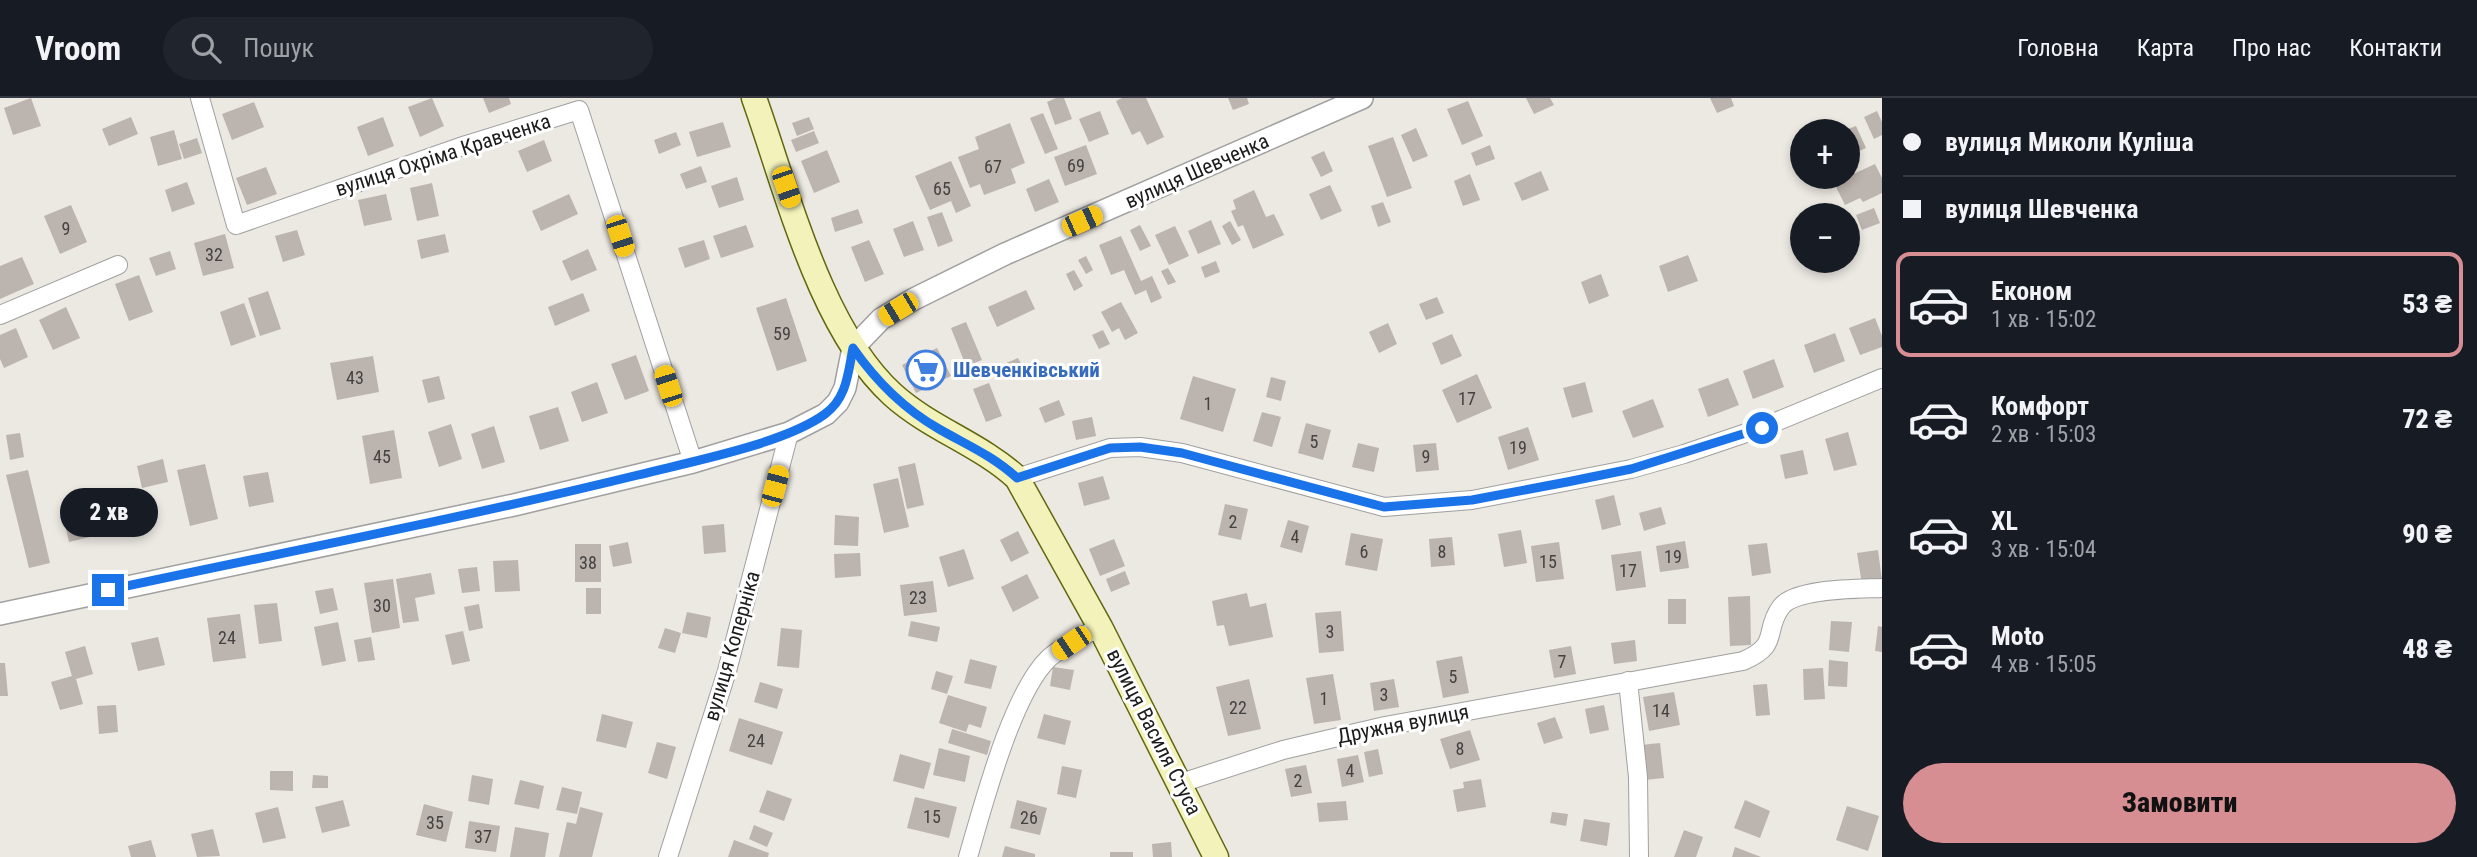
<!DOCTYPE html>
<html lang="uk">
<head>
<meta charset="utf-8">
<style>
	body { margin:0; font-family:"Roboto Condensed",sans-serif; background:#20242c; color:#f1f3f6; height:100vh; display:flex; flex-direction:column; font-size:26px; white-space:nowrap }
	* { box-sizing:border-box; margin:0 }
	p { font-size:23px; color:#9ea1a6 }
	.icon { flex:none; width:38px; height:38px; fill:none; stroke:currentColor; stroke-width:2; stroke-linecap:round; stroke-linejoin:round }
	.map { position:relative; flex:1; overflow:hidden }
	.panel { display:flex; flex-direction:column; background:#171b24; width:595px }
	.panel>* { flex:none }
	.top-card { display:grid; align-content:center; height:154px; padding:0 21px; background:#171b24 }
	.controls { position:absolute; left:1790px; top:21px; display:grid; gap:14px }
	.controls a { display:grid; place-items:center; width:70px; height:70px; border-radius:50%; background:#171b24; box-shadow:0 4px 10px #0003; font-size:35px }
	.end { position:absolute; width:32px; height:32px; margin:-16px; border:9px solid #1a73e8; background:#fff; box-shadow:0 0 0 4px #fff }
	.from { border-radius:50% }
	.bubble { position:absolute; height:49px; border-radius:24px; background:#171b24; box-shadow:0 4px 10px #0003; font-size:23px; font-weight:800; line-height:49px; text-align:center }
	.car { position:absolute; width:21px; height:42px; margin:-21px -10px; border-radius:9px; box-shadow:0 0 5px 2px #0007; background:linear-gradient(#f5c518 24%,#345 0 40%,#f5c518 0 76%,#345 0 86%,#f5c518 0) }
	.top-card b { display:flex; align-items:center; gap:24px; height:66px; font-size:26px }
	.top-card b+b { border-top:2px solid #363941 }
	.top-card i { width:18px; height:18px; background:#f1f3f6 }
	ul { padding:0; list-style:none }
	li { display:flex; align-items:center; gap:21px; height:105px; margin:0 14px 10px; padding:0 7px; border:4px solid transparent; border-radius:14px }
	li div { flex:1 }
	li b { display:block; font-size:26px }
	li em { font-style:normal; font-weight:800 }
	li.current { border-color:#d68e93 }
	li>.icon { width:63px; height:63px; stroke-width:1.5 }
	.action { display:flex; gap:14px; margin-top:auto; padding:14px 21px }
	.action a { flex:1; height:80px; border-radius:42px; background:#d68e93; color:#111; font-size:28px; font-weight:800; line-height:80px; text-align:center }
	header { display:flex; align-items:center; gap:42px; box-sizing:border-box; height:98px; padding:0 35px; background:#171b24; border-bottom:2px solid #363941 }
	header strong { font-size:33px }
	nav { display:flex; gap:38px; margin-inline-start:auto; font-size:24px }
	.search { width:490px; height:63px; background:#20242c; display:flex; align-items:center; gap:18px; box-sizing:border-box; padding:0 24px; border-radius:38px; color:#9ea1a6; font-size:26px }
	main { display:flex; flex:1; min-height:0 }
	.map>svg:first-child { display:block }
</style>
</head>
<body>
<header>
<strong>Vroom</strong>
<div class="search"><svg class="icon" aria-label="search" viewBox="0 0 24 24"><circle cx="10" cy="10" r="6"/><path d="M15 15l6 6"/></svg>Пошук</div>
<nav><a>Головна</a><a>Карта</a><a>Про нас</a><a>Контакти</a></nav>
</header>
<main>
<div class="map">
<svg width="1882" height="759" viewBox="0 0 1882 759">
	<rect width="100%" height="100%" fill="#ece8e2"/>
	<path fill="#bcb4af" d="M31 0 41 28 13 37 4 10Z
		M432 0 444 28 420 39 408 9Z
		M483 0H509L511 6 489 15Z
		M1056 0H1064L1072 21 1055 27 1047 4Z
		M1122 0H1146L1164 39 1147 47 1140 33 1132 37 1116 3Z
		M1228 0H1247L1249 6 1233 12Z
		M1526 0H1550L1554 7 1534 16Z
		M1710 0H1731L1734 8 1717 15Z
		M1468 3 1483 38 1462 47 1447 11Z
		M254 4 264 29 232 42 222 16Z
		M1100 13 1109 36 1089 44 1079 21Z
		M1877 13 1882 24V37L1874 41 1864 19Z
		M1043 15 1058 51 1045 56 1030 20Z
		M131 19 138 36 109 48 102 31Z
		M383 19 394 48 368 58 357 29Z
		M809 19 814 31 797 38 792 25Z
		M723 24 731 49 697 59 689 34Z
		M1010 25 1025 65 1011 71 1016 85 984 97 980 86 970 90 958 59 979 51 975 39Z
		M1856 28 1866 50 1848 58V31Z
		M1416 30 1428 58 1413 64 1401 37Z
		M174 32 182 61 158 68 150 39Z
		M814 33 819 45 796 54 791 42Z
		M676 34 681 47 659 56 654 42Z
		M1393 39 1412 90 1387 99 1368 48Z
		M197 40 202 55 184 61 179 46Z
		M544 42 552 63 527 74 518 53Z
		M1086 47 1097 76 1065 88 1054 59Z
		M1490 47 1495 61 1476 68 1471 55Z
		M827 52 840 84 814 95 801 63Z
		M1324 53 1333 73 1321 79 1311 59Z
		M951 63 971 108 956 115 951 103 930 112 915 78Z
		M1875 66 1882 80V95L1863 104 1860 100 1845 107 1834 85Z
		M701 68 707 84 686 91 680 76Z
		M266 69 277 96 247 107 236 80Z
		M1541 73 1549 92 1522 103 1514 85Z
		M1470 76 1480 102 1463 108 1454 83Z
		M737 79 744 102 719 110 711 88Z
		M1049 81 1059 104 1035 114 1026 91Z
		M187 84 195 106 172 114 165 92Z
		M432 85 439 118 417 123 410 90Z
		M1330 87 1342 113 1321 122 1309 96Z
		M1254 92 1266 119 1274 116 1284 137 1253 151 1243 127 1238 129 1231 113 1236 111 1233 102Z
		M386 96 392 122 364 128 358 102Z
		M569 96 578 116 541 133 532 113Z
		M1383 104 1391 124 1378 129 1371 108Z
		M71 107 87 144 60 156 44 118Z
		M1874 110 1880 125 1862 132 1856 117Z
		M858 111 863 125 835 134 831 120Z
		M942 114 953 143 938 149 927 119Z
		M1211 122 1221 146 1198 156 1188 133Z
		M913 123 924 152 904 159 893 131Z
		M1230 123 1241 142 1232 147 1222 128Z
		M746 127 754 149 721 160 713 138Z
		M1140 127 1151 148 1140 153 1130 132Z
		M1175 128 1189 158 1169 167 1155 137Z
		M297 132 305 157 283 164 275 138Z
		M225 136 234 170 203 178 194 145Z
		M445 136 449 154 421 161 417 142Z
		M1121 138 1141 183 1152 178 1162 200 1151 205 1146 192 1135 197 1124 172 1111 177 1099 147Z
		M704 142 710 161 685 170 678 150Z
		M869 142 884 176 865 184 851 149Z
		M588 151 597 172 571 183 562 163Z
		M170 153 176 171 156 178 149 160Z
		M1688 157 1698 183 1668 194 1659 168Z
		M1086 158 1093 172 1086 176 1078 162Z
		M22 159 34 186 0 201V168Z
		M1216 163 1220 174 1205 180 1201 169Z
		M1168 170 1176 184 1168 187 1161 173Z
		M1074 172 1083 188 1074 193 1066 176Z
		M1601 176 1609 198 1589 206 1581 184Z
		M139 177 153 214 129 223 115 186Z
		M1026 192 1035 211 997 229 988 209Z
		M268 193 281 231 260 238 248 200Z
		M583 195 590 213 555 228 548 209Z
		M1437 199 1444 215 1426 222 1419 206Z
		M786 200 807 263 777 273 756 210Z
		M1121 204 1138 235 1125 242 1119 230 1112 234 1101 214Z
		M244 205 256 239 231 248 220 214Z
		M66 209 80 240 53 252 39 222Z
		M1875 220 1882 238V249L1860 257 1849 230Z
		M966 224 982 262 966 268 951 230Z
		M1388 225 1397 246 1379 255 1369 234Z
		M16 230 28 259 4 270 0 261V237Z
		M1103 232 1110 246 1099 251 1092 237Z
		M1835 235 1845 263 1814 275 1804 247Z
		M1452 236 1462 258 1441 267 1432 245Z
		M937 250 951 278 916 295 902 267Z
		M636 257 649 293 625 302 611 266Z
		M373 258 379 294 337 302 330 265Z
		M1018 260 1026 275 1012 282 1004 266Z
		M1774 261 1784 289 1753 301 1743 273Z
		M1477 276 1492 310 1457 325 1442 292Z
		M439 278 445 301 428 305 422 282Z
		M1193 278 1236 291 1223 334 1180 321Z
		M1271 279 1286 283 1281 303 1266 299Z
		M1728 280 1739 307 1708 319 1698 291Z
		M597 284 608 315 582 324 571 294Z
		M1585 284 1593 314 1572 320 1563 290Z
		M989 285 1002 318 986 324 973 291Z
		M1653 301 1664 329 1633 340 1622 313Z
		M1059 302 1065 317 1045 325 1039 310Z
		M558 309 569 343 540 352 529 318Z
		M1262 314 1281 319 1272 349 1253 343Z
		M1092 319 1096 338 1076 342 1072 323Z
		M1306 325 1331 332 1323 362 1298 355Z
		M451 326 462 361 439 369 428 334Z
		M494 328 505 364 482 371 471 336Z
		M1528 329 1539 362 1508 372 1498 339Z
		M394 332 402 380 370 386 362 338Z
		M1848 334 1857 367 1834 373 1825 341Z
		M20 335 24 359 10 362 6 337Z
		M1358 345 1379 350 1374 374 1352 369Z
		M1436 345 1439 372 1416 374 1413 347Z
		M1803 352 1808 376 1785 381 1780 357Z
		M163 361 168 384 142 390 137 368Z
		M915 365 924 407 907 411 898 369Z
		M205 366 218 421 190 428 177 372Z
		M28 372 50 465 29 470 6 377Z
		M268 374 274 404 249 409 243 378Z
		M1103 378 1110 401 1084 408 1078 385Z
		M898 380 909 429 884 435 873 386Z
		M132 396 139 429 115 434 107 402Z
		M1614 397 1621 427 1602 432 1595 402Z
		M1225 406 1248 411 1241 442 1218 437Z
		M86 408 94 438 69 444 62 414Z
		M1661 409 1666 426 1644 433 1639 415Z
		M835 417 859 419 858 448 834 447Z
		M1288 422 1309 428 1302 455 1280 449Z
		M724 426 726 454 704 456 702 428Z
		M1521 432 1527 465 1504 469 1498 436Z
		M1018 433 1029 455 1011 464 1000 442Z
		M1351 435 1383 441 1377 473 1345 467Z
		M1452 439 1455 467 1431 469 1429 441Z
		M1114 441 1125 468 1100 478 1089 451Z
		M1685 443 1689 470 1660 474 1656 448Z
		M628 444 632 465 613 469 609 448Z
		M1559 444 1564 481 1536 484 1531 448Z
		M1767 445 1771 475 1752 478 1748 447Z
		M575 446H601V484H575Z
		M964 451 974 481 948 489 939 459Z
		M1878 452 1882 483 1862 486 1857 455Z
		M1641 453 1646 489 1616 493 1611 457Z
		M860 455 861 478 835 480 834 456Z
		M518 462 520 493 495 494 493 463Z
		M477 469 480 493 462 495 458 471Z
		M1125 473 1130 486 1111 494 1106 481Z
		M431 475 435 496 415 500 419 523 403 525 396 481Z
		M1027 476 1039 500 1013 514 1001 489Z
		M393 481 400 530 372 535 364 485Z
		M933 483 937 514 904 518 900 487Z
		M333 490 338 512 320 516 315 493Z
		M586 490H601V516H586Z
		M1247 495 1250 509 1266 505 1273 539 1229 548 1224 527 1217 528 1212 503Z
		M1750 498 1751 547 1730 548 1728 499Z
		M1668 501H1686V526H1668Z
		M277 505 282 543 259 546 254 507Z
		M479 506 483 530 469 533 464 509Z
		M1341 513 1344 553 1319 555 1315 515Z
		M687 514 711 519 707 540 682 535Z
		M240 516 246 560 213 564 207 520Z
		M911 523 940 529 937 544 908 538Z
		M1831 523 1852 524 1849 554 1829 552Z
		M338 524 346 563 322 568 314 529Z
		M1878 528 1882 529V554L1875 553Z
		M665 530 681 535 675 555 658 550Z
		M781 530 802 532 799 570 777 568Z
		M463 533 470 563 452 567 445 537Z
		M158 539 165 567 138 573 131 545Z
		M371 539 375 562 358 564 354 542Z
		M1635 542 1637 563 1614 566 1611 545Z
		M85 548 93 576 76 581 83 606 60 612 51 584 72 578 65 554Z
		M1571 548 1576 576 1554 580 1549 552Z
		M1462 558 1469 595 1443 600 1436 563Z
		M970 561 997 568 991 591 964 585Z
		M1829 562 1848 564 1847 589 1828 588Z
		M0 565H5L8 598H0Z
		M1053 569 1074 572 1070 592 1050 588Z
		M1823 570 1825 601 1804 602 1803 571Z
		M936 573 953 578 947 596 931 591Z
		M1333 576 1341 622 1314 626 1306 580Z
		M1249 581 1261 631 1228 638 1216 589Z
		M1394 581 1399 609 1374 613 1370 585Z
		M760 584 783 591 777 611 754 604Z
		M1767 586 1770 617 1756 618 1753 587Z
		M1674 594 1680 627 1649 633 1643 599Z
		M948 597 987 609 981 630 969 626 966 634 939 625Z
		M116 607 118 634 99 636 97 608Z
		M1604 607 1609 632 1590 636 1585 611Z
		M602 616 633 624 626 650 596 643Z
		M1044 616 1071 623 1065 647 1037 640Z
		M1555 619 1563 640 1544 646 1537 625Z
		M739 620 783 634 772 667 729 653Z
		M952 631 991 643 987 657 948 645Z
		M1470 632 1480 662 1450 671 1440 641Z
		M657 644 676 649 667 681 648 675Z
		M1660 645 1664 680 1644 682 1641 647Z
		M939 650 970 658 965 684 933 677Z
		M1378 651 1383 676 1369 679 1364 654Z
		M900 656 931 665 924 691 893 683Z
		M1358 657 1364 684 1342 689 1337 661Z
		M1306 667 1312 695 1291 699 1285 671Z
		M1062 668 1082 672 1076 700 1057 696Z
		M270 673H293V693L270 692Z
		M313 677 328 678V690H312Z
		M472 677 493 681 489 707 468 703Z
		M1481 681 1486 709 1457 714 1453 692 1464 690 1463 684Z
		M520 682 544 688 539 711 514 706Z
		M562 689 582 694 577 716 556 712Z
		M767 692 792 701 784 723 759 714Z
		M915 699 957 709 949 740 907 730Z
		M343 702 350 728 322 735 315 709Z
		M1017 702 1047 710 1040 737 1010 730Z
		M1745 702 1770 713 1760 740 1734 730Z
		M1346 703 1348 722 1319 724 1317 705Z
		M424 706 453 714 446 744 416 737Z
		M1847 708 1879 718 1868 753 1836 742Z
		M278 709 286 740 263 745 255 715Z
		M580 709 603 715 592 759H559L567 724 576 726Z
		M1552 714 1568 716 1566 728 1550 725Z
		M1584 721 1610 725 1607 748 1580 743Z
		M469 723 500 728 496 754 465 750Z
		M754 727 773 735 767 749 749 741Z
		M515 729 549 735 545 759H510Z
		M213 731 220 758 197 759 191 736Z
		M1684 732 1703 739 1696 759H1674Z
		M151 742 156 759H131L128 748Z
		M734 742 769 755 768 759H728Z
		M1171 744 1172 759H1153L1152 746Z
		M1005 748 1035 756V759H1002Z
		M1735 749 1761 759H1732Z
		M1110 754H1133V759H1110Z"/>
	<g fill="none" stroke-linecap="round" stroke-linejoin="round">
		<defs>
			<path id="minor" d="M200 0 236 127 466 47 579 12 693 364
				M0 217 118 167
				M1017 380 1110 350 1140 349 1182 355 1384 409 1472 402 1631 371 1684 356 1761 330 1882 280
				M1628 583 1638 679 1639 759
				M1181 685 1283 652 1385 628 1743 563C1781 547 1763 533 1781 509 1795 490 1859 491 1882 490
				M668 759 727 573 789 335
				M968 759C983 708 1012 595 1049 560 1064 547 1083 538 1100 529"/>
			<path id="tertiary" d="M0 516 514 407 693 364 789 335 826 316 838 304 845 290 853 250 881 221 914 201 1005 156 1362 0"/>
			<path id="secondary" d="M754 0C787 92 820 231 893 297 931 331 980 346 1017 380L1100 529 1216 759"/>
		</defs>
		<use href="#minor" stroke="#a0a0a0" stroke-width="20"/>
		<use href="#tertiary" stroke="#a0a0a0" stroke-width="24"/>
		<use href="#secondary" stroke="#60670f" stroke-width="27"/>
		<use href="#minor" stroke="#fff" stroke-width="18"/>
		<use href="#tertiary" stroke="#fff" stroke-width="21"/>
		<use href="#secondary" stroke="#f2f2ba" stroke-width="24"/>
	</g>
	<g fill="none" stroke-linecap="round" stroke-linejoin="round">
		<path stroke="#1a73e8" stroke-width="9" d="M108 492C285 454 463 420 638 377 689 364 784 346 825 316 847 300 848 275 853 250 876 283 904 311 939 331 967 347 993 358 1017 380L1110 350 1140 349 1182 355 1384 409 1472 402 1567 384 1631 371 1762 330"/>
	</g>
	<defs>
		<symbol id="supermarket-ring" viewBox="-11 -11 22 22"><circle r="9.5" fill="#fff" stroke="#3f7fe0" stroke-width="1.5"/><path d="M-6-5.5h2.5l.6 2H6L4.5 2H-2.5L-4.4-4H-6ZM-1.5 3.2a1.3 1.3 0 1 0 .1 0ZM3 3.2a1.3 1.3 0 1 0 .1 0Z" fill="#3f7fe0"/></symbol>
	</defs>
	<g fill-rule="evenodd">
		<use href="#supermarket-ring" x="904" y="250" width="44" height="44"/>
	</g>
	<g text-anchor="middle" stroke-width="6" stroke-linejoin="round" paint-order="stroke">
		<g font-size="18" fill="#444241">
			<text x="1076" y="74">69</text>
			<text x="993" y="75">67</text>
			<text x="942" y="97">65</text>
			<text x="66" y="137">9</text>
			<text x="214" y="163">32</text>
			<text x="782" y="242">59</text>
			<text x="355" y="286">43</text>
			<text x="1467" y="307">17</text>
			<text x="1208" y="312">1</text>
			<text x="1314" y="350">5</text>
			<text x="1518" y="356">19</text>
			<text x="382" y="365">45</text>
			<text x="1426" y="365">9</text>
			<text x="1233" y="430">2</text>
			<text x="1295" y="445">4</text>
			<text x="1364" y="460">6</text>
			<text x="1442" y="460">8</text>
			<text x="1673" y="465">19</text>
			<text x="1548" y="470">15</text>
			<text x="588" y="471">38</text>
			<text x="1628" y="479">17</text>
			<text x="918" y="506">23</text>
			<text x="382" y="514">30</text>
			<text x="1330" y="540">3</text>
			<text x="227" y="546">24</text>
			<text x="1562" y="570">7</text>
			<text x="1453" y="585">5</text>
			<text x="1384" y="603">3</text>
			<text x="1324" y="607">1</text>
			<text x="1238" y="616">22</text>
			<text x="1661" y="619">14</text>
			<text x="756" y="649">24</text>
			<text x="1460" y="657">8</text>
			<text x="1350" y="679">4</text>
			<text x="1298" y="689">2</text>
			<text x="932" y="725">15</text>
			<text x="1029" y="726">26</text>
			<text x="435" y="731">35</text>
			<text x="483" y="745">37</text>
		</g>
		<g font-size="21" fill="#1c1c1c" stroke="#fff">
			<text transform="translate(443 57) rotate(-18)" y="7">вулиця Охріма Кравченка</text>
			<text transform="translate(1197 73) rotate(-24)" y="7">вулиця Шевченка</text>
			<text transform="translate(732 548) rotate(-74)" y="7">вулиця Коперніка</text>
			<text transform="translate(1403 626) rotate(-11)" y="7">Дружня вулиця</text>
			<text transform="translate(1154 634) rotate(63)" y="7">вулиця Василя Стуса</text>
		</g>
		<g font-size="21" font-weight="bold" fill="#366cbe" stroke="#fff" text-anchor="start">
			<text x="953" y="279">Шевченківський</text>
		</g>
	</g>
</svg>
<div class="controls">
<a>+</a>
<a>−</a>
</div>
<i class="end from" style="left:1762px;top:330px"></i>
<i class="end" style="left:108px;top:492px"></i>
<div class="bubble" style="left:60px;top:390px;width:98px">2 хв</div>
<i class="car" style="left:786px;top:89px;rotate:161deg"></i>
<i class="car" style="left:1082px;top:123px;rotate:66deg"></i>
<i class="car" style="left:620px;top:138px;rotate:162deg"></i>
<i class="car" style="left:898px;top:211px;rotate:239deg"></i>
<i class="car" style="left:668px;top:288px;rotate:342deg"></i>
<i class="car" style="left:775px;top:388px;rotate:15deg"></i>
<i class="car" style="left:1071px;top:545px;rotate:236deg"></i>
</div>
<section class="panel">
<div class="top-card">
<b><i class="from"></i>вулиця Миколи Куліша</b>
<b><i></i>вулиця Шевченка</b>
</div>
<ul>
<li class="current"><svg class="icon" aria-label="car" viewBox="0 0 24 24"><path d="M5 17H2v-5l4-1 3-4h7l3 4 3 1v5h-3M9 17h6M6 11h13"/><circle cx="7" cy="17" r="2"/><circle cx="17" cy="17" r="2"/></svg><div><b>Економ</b><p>1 хв · 15:02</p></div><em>53 ₴</em></li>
<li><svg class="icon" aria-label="car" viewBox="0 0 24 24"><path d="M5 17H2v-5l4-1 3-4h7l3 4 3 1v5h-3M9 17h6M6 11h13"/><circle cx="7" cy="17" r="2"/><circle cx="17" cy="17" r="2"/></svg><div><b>Комфорт</b><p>2 хв · 15:03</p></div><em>72 ₴</em></li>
<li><svg class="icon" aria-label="car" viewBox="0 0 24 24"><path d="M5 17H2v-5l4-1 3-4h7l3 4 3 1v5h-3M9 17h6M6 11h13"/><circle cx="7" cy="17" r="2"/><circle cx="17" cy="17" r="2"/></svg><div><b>XL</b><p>3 хв · 15:04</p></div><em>90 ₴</em></li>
<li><svg class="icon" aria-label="car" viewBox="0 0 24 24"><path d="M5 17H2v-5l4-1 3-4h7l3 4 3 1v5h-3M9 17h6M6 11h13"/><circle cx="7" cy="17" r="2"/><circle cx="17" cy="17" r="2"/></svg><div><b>Moto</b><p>4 хв · 15:05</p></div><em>48 ₴</em></li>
</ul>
<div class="action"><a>Замовити</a></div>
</section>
</main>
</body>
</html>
